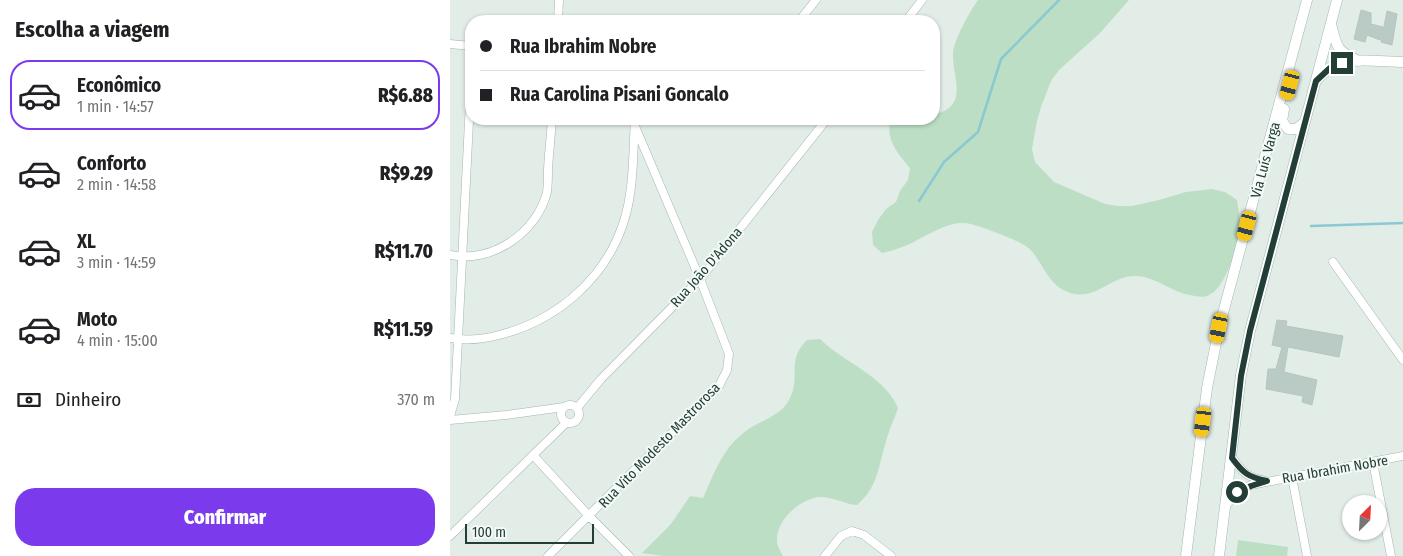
<!DOCTYPE html>
<html lang="pt">
<head>
<meta charset="utf-8">
<style>
	body { margin:0; font-family:"Fira Sans Condensed",sans-serif; background:#f2f2f2; color:#202124; height:100vh; display:flex; flex-direction:column; font-size:19px; white-space:nowrap }
	* { box-sizing:border-box; margin:0 }
	p { font-size:16px; color:#757577 }
	.icon { flex:none; width:28px; height:28px; fill:none; stroke:currentColor; stroke-width:2; stroke-linecap:round; stroke-linejoin:round }
	.map { position:relative; flex:1; overflow:hidden }
	.panel { display:flex; flex-direction:column; background:#fff; width:450px }
	.panel>* { flex:none }
	.hud { position:absolute; left:15px; top:15px; width:475px; height:110px; border-radius:20px; box-shadow:0 1px 4px #0004; display:grid; align-content:center; height:110px; padding:0 15px; background:#fff }
	.needle { width:32px; rotate:24deg }
	.controls { position:absolute; left:892px; top:495px; display:grid; gap:10px }
	.controls a { display:grid; place-items:center; width:45px; height:45px; border-radius:50%; background:#fff; box-shadow:0 1px 4px #0004; font-size:25px }
	.scale { position:absolute; left:15px; bottom:12px; width:129px; box-sizing:border-box; padding-left:5px; border:2px solid #223e36; border-top:0; font-size:14px; line-height:18px; white-space:nowrap; color:#223e36; -webkit-text-stroke:4px #f3f9f6; paint-order:stroke }
	.end { position:absolute; width:22px; height:22px; margin:-11px; border:6px solid #223e36; background:#fff; box-shadow:0 0 0 2px #fff }
	.from { border-radius:50% }
	.car { position:absolute; width:15px; height:30px; margin:-15px -8px; border-radius:6px; box-shadow:0 0 4px 1px #0007; background:linear-gradient(#f5c518 24%,#345 0 40%,#f5c518 0 76%,#345 0 86%,#f5c518 0) }
	.hud b { display:flex; align-items:center; gap:18px; height:48px; font-size:19px }
	.hud b+b { border-top:1px solid #e0e0e0 }
	.hud i { width:12px; height:12px; background:#202124 }
	ul { padding:0; list-style:none }
	li { display:flex; align-items:center; gap:15px; height:70px; margin:0 10px 8px; padding:0 5px; border:2px solid transparent; border-radius:20px }
	li div { flex:1 }
	li b { display:block; font-size:19px }
	li em { font-style:normal; font-weight:800 }
	li.selected { border-color:#7c3aed }
	li>.icon { width:45px; height:45px; stroke-width:1.5 }
	h2 { padding:0 15px; font-size:22px; line-height:60px }
	.pay { display:flex; align-items:center; gap:12px; height:55px; padding:0 15px; font-size:19px }
	.pay p { margin-inline-start:auto }
	.cta { display:flex; gap:10px; margin-top:auto; padding:10px 15px }
	.cta a { flex:1; height:58px; border-radius:20px; background:#7c3aed; color:#fff; font-size:20px; font-weight:800; line-height:58px; text-align:center }
	main { display:flex; flex:1; min-height:0 }
	.map>svg:first-child { display:block }
</style>
</head>
<body>
<main>
<section class="panel">
<h2>Escolha a viagem</h2>
<ul>
<li class="selected"><svg class="icon" aria-label="car" viewBox="0 0 24 24"><path d="M5 17H2v-5l4-1 3-4h7l3 4 3 1v5h-3M9 17h6M6 11h13"/><circle cx="7" cy="17" r="2"/><circle cx="17" cy="17" r="2"/></svg><div><b>Econômico</b><p>1 min · 14:57</p></div><em>R$6.88</em></li>
<li><svg class="icon" aria-label="car" viewBox="0 0 24 24"><path d="M5 17H2v-5l4-1 3-4h7l3 4 3 1v5h-3M9 17h6M6 11h13"/><circle cx="7" cy="17" r="2"/><circle cx="17" cy="17" r="2"/></svg><div><b>Conforto</b><p>2 min · 14:58</p></div><em>R$9.29</em></li>
<li><svg class="icon" aria-label="car" viewBox="0 0 24 24"><path d="M5 17H2v-5l4-1 3-4h7l3 4 3 1v5h-3M9 17h6M6 11h13"/><circle cx="7" cy="17" r="2"/><circle cx="17" cy="17" r="2"/></svg><div><b>XL</b><p>3 min · 14:59</p></div><em>R$11.70</em></li>
<li><svg class="icon" aria-label="car" viewBox="0 0 24 24"><path d="M5 17H2v-5l4-1 3-4h7l3 4 3 1v5h-3M9 17h6M6 11h13"/><circle cx="7" cy="17" r="2"/><circle cx="17" cy="17" r="2"/></svg><div><b>Moto</b><p>4 min · 15:00</p></div><em>R$11.59</em></li>
</ul>
<div class="pay"><svg class="icon" aria-label="cash" viewBox="0 0 24 24"><path d="M3 7h18v10H3z"/><circle cx="12" cy="12" r="2"/></svg>Dinheiro<p>370 m</p></div>
<div class="cta"><a>Confirmar</a></div>
</section>
<div class="map">
<svg width="953" height="556" viewBox="0 0 953 556">
	<rect width="100%" height="100%" fill="#e2ede8"/>
	<path fill="#bbdec4" d="M528 0H679L650 33 609 70 601 81 591 107 587 121 582 149 585 162 604 182 655 204 668 206H682L709 200 736 192 762 189 775 192 787 200C788 208 790 217 790 226 788 244 776 290 757 296 755 297 749 297 746 296 724 295 707 276 685 276 657 276 642 308 610 288 596 279 588 254 577 247 568 240 533 227 521 224 502 220 488 230 471 238 459 245 446 250 432 253L423 245 422 232 428 220 436 209 446 202 450 191 458 180 460 168C449 155 434 138 441 119H484V114C520 107 502 77 503 53 504 40 520 11 528 0Z
		M370 339C394 363 434 375 448 408 444 420 438 432 435 445 428 469 427 488 407 505 395 504 381 496 369 497 350 499 326 520 327 541 327 546 331 552 333 556H213L192 553 221 524 240 496 253 498C264 474 273 447 296 431 309 421 331 416 339 400 352 376 335 362 357 340Z
		M788 540 838 547 837 556H786Z"/>
	<g fill="none" stroke-linecap="round" stroke-linejoin="round">
		<path stroke="#8ac8d2" stroke-width="2.5" d="M469 201 494 162 528 132 551 59 609 0
			M861 226 953 223"/>
	</g>
	<path fill="#bacac4" stroke="#b5c6bf" d="M911 10 921 13V24L933 27 930 40 917 35 915 42 904 39Z
		M937 11 947 14 942 45 931 42Z
		M827 320 837 321 836 326 893 336 889 357 838 347 834 372 867 380 862 405 852 402 853 396 816 389 818 369H826L832 347 822 345Z"/>
	<g fill="none" stroke-linecap="round" stroke-linejoin="round">
		<defs>
			<path id="street" d="M108 21 109 0
				M349 21 366 0
				M456 21 472 0
				M0 44 21 46
				M0 255C41 264 87 233 97 192 98 185 98 176 98 169 99 152 101 135 102 119
				M883 262 953 360
				M0 338C16 341 34 339 49 335 109 320 160 275 176 214 184 184 183 150 185 119
				M111 414a9 9 0 1 1 18 0a9 9 0 1 1-18 0Z
				M127 408 151 379 250 279 377 119
				M0 416 5 399 21 82
				M0 420 56 415 114 407
				M83 455 139 516 179 556
				M782 457C792 472 797 477 815 481
				M923 462 941 556
				M842 477 857 556
				M775 507 787 492 801 485 953 456
				M0 536 116 423
				M98 556 269 386 277 370 279 354 250 279 184 124
				M375 556 391 536 402 531 414 535 441 556"/>
			<path id="secondary" d="M881 24C887 47 886 51 909 61
				M866 81C870 77 875 71 881 67 901 56 931 62 953 62
				M834 109 832 121 838 129H846L854 123
				M736 556 757 388 769 328 857 0
				M769 556 791 375 800 331 887 0"/>
		</defs>
		<use href="#street" stroke="#a5b5af" stroke-width="9"/>
		<use href="#secondary" stroke="#a0b9b0" stroke-width="11"/>
		<use href="#street" stroke="#fff" stroke-width="8"/>
		<use href="#secondary" stroke="#fff" stroke-width="10"/>
	</g>
	<g fill="none" stroke-linecap="round" stroke-linejoin="round">
		<path stroke="#223e36" stroke-width="6" d="M787 492 801 486 817 481C798 477 793 473 782 458L791 376 800 331 866 81 880 68 892 63"/>
	</g>
	<g text-anchor="middle" stroke-width="4" stroke-linejoin="round" paint-order="stroke">
		<g font-size="14" fill="#223e36" stroke="#f3f9f6">
			<text transform="translate(815 160) rotate(-75)" y="5">Via Luís Varga</text>
			<text transform="translate(256 267) rotate(-49)" y="5">Rua João D'Adona</text>
			<text transform="translate(209 445) rotate(-46)" y="5">Rua Vito Modesto Mastrorosa</text>
			<text transform="translate(885 469) rotate(-10)" y="5">Rua Ibrahim Nobre</text>
		</g>
	</g>
</svg>
<div class="controls">
<a><svg class="needle" viewBox="-14 -14 28 28"><path d="M0-13l5 13h-10z" fill="#e53935"/><path d="M0 13l5-13h-10z" fill="#757577"/></svg></a>
</div>
<div class="scale">100 m</div>
<i class="end from" style="left:787px;top:492px"></i>
<i class="end" style="left:892px;top:63px"></i>
<i class="car" style="left:840px;top:85px;rotate:195deg"></i>
<i class="car" style="left:797px;top:226px;rotate:195deg"></i>
<i class="car" style="left:769px;top:328px;rotate:191deg"></i>
<i class="car" style="left:753px;top:422px;rotate:187deg"></i>
<div class="hud">
<b><i class="from"></i>Rua Ibrahim Nobre</b>
<b><i></i>Rua Carolina Pisani Goncalo</b>
</div>
</div>
</main>
</body>
</html>
